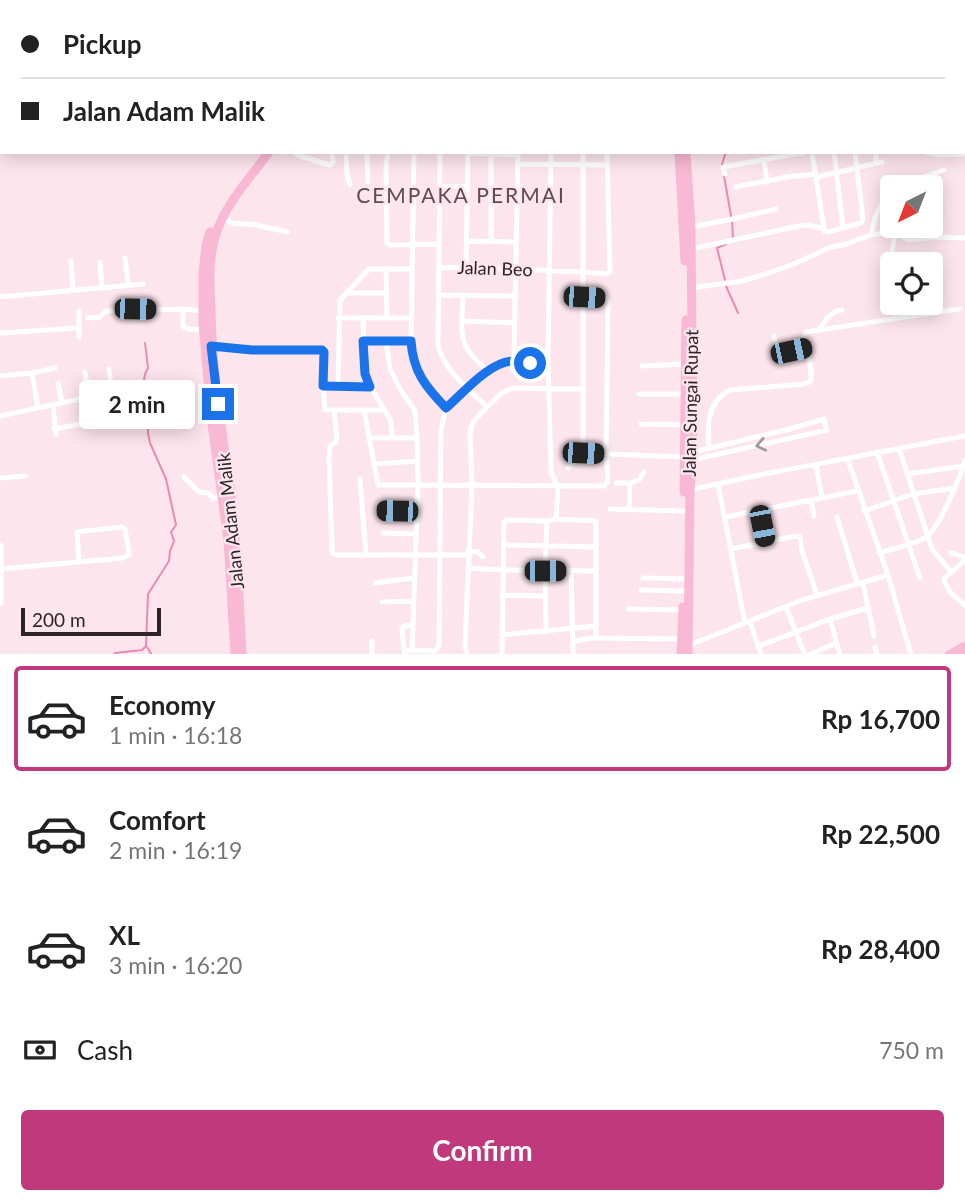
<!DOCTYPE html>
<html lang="en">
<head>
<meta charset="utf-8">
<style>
	body { margin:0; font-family:Lato,sans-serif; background:#f6f6f6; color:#222; height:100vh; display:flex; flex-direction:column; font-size:26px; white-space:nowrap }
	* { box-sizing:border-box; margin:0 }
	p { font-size:23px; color:#767676 }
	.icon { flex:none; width:38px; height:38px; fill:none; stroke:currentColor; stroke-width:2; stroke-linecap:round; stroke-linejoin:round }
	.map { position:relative; height:654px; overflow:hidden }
	.panel { display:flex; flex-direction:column; background:#fff; flex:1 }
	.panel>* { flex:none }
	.banner { position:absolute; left:0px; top:0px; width:966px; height:154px; box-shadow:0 4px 18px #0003; display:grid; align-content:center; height:154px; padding:0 21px; background:#fff }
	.needle { width:46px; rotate:222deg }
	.fabs { position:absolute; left:880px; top:175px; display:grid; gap:14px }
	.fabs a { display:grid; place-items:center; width:63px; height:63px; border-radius:7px; background:#fff; box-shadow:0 4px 18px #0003; font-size:35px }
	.scale { position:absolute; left:21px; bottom:18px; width:140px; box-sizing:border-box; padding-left:7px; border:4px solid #2d2427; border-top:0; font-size:19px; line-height:24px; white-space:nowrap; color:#2d2427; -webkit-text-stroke:5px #fde5ee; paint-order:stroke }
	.end { position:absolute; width:32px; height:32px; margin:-16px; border:9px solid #1a73e8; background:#fff; box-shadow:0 0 0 4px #fff }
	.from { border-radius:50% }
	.bubble { position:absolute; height:49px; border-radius:7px; background:#fff; box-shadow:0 4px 18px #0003; font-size:23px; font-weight:700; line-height:49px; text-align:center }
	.car { position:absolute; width:21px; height:42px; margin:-21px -10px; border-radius:9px; box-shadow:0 0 5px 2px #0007; background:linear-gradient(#222 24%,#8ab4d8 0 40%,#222 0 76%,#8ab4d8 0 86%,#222 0) }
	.banner b { display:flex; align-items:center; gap:24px; height:66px; font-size:26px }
	.banner b+b { border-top:2px solid #e0e0e0 }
	.banner i { width:18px; height:18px; background:#222 }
	ul { padding:12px 0 0; list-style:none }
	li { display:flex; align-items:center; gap:21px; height:105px; margin:0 14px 10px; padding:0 7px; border:4px solid transparent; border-radius:7px }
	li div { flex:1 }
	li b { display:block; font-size:26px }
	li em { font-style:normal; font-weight:700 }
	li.on { border-color:#bf397c }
	li>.icon { width:63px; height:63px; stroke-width:1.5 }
	.pay { display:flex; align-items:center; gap:18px; height:77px; padding:0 21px; font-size:26px }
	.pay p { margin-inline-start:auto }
	.action { display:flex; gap:14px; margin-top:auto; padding:14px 21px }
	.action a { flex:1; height:80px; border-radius:7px; background:#bf397c; color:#fff; font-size:28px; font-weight:700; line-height:80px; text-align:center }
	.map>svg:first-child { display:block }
</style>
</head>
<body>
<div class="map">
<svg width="965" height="655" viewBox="0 0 965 655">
	<rect width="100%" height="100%" fill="#fde5ee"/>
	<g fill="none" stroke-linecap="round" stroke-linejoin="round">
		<path stroke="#ea8bb3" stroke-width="2" d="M722 164 726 152
			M724 176 731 216
			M732 221 733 237
			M725 280 717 248 726 244
			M726 286 738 313
			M147 647 152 655
			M114 655 115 653 142 650 146 646 148 594 169 561 170 551 174 541 171 532 176 525 166 479 150 443 148 433 149 410 143 387 145 374 148 368 145 343"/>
		<path stroke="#fff" stroke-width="5" d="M359 0 360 2
			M540 0 541 2
			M777 0 778 2
			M821 0 822 2
			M852 0 853 2
			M879 0 880 2
			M904 0 905 2
			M553 2 555 0
			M802 2 806 0
			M928 2 929 0
			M957 2 958 0
			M964 39 965 38
			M964 127H965
			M0 130H2
			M294 152 300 156 330 165 333 162 332 152
			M346 152 347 174 350 185
			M367 152 368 182
			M388 152 386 166 387 243 389 245 439 244
			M414 152 411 345C417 376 425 385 446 408
			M440 152 438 346C446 372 467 388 487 407L474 421 471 427 470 436 472 486 465 645 467 655
			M551 152 548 364 551 472 558 487 556 519
			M812 152 824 229
			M834 152 843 228
			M876 152V163
			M926 152C937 157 953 154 965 154
			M468 153 518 155
			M764 160 767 182
			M518 164 608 165
			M725 174 723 168 724 167 805 152
			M817 177 882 162
			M440 186 467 187
			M736 187 787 177 816 174
			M223 218 232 223 256 225 288 232
			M691 227 733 219 776 209
			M895 233 891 259 892 261 916 262
			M871 235 875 218 889 187 893 184 911 181 944 170
			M466 241 517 242
			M491 242V152
			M691 249 799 226 809 225 824 229V231L828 232 861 223 863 219 855 152
			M125 258 128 284
			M71 261 73 290
			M100 262 102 288
			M466 267 468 152
			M439 268 466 267 583 272V152
			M386 269 387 318
			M691 288 742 281 769 273 796 263 831 247 843 245 871 235 890 232 899 235 909 240 938 237 965 238
			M347 293H387
			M439 295 515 296
			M463 296C463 313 458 336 468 350 473 358 481 364 487 371
			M0 297 143 284
			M79 311V337
			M203 311 183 309V326L187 329 203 330
			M913 316 914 309 923 303
			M88 318 100 317 106 311 183 309
			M338 318H411
			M363 318 365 374 367 381 390 419 393 438
			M462 321 514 323
			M819 329C825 322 831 310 842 310
			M0 333 79 328
			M774 336 777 349 780 352 807 347
			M363 341H386L390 369 400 389 415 411 417 438 418 485 604 486 608 481 606 453 608 302 605 298 584 297
			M386 341H411
			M211 346 252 350H322L324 353 323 386 325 410H384
			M514 361 518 152
			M642 366 685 364
			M109 369 112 394
			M85 372 89 397
			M32 373 38 408
			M0 376 32 373 55 368
			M58 383 62 403
			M323 386 370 387
			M338 387 340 300 369 269H411
			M639 394H685
			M53 405 56 435
			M487 407 502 393 513 388 584 389
			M334 410 337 439 336 442 330 446 329 456 332 553 337 555H366
			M364 410 378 485H418L412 650 404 651 405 655
			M0 416 89 397 128 391 131 393 137 411 135 414 54 429
			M641 424 685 425
			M369 438H417
			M709 448C707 425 707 402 730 390L805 384 811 381V370L804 336 806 332 959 309
			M899 448 932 549 951 572
			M877 452 920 578
			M583 453 685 457
			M692 460 827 430 824 419 790 429 693 452
			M848 460 888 575 911 655
			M375 464 417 461
			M568 468 583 453V272L607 274 610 272 607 152
			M907 474 964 466
			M184 477 199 492 208 493 213 498H223
			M0 478 25 476
			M360 479 366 555H468
			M616 483H630L629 510
			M630 483 639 480 644 472
			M718 484 745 623
			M690 490 754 476 965 436
			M822 498 857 491
			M811 500 814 516
			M610 509 684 511
			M759 510 765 541
			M378 511H416
			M864 511 913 494 955 488
			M725 517 822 498 816 465
			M837 517 857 583
			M383 533 415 534
			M505 545 595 547
			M731 549 796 536 800 537 802 551 817 595
			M468 551 478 552 483 557
			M879 553C892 549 916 544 926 537 939 529 961 475 965 460
			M951 553 965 557
			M965 560 945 578 944 581 950 592 965 605
			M468 568 503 570 596 571
			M1 569 123 558 129 555V552L125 529 121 527 77 532 79 562
			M571 571 573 655
			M643 578 683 579
			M375 583 414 578
			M863 583 874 636
			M641 590 683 591
			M502 595 545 596
			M382 602 414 601
			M786 607 805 655
			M628 609 683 610
			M830 619 840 655
			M750 622 761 655
			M546 632 545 571 547 521
			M501 635 596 626
			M595 638 682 639
			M372 641V655
			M687 646 802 600 888 575
			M759 646 830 619 868 608
			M875 647 877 655
			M412 650 435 651 438 647 439 643 441 430 446 408 484 373 502 364 514 361 521 363 548 364
			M404 651 402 628 404 626 413 625
			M502 655 504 522 506 520 547 521 556 519 596 521V635L594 638 573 641
			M809 655 836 643"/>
		<path stroke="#fff" stroke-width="7" d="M460 2 472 0
			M0 32H2
			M0 40H2
			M0 546V602"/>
		<path stroke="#f9b9d4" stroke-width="9" d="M313 0 314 2
			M296 2 297 0
			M674 2 675 0
			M682 2V0
			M679 152 685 261
			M686 152 691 227 692 341 693 452 690 490 688 655
			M210 232 206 245 203 274V324L212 424 228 540 235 655
			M684 492 686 320
			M242 655C239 598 237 541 230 485 221 427 212 369 211 311 210 286 208 261 215 237 224 205 250 178 269 152
			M681 655 683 607
			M949 655 965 646
			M964 655 965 654"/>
	</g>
	<defs><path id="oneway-chevron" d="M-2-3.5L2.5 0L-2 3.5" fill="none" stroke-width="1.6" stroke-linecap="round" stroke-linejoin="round" transform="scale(1.75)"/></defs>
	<use stroke="#a09c9e" href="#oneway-chevron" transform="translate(761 445) rotate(168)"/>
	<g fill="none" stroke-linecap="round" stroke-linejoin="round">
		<path stroke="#1a73e8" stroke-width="9" d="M218 404 211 346 252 350H322L324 352 323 386 370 387 365 374 363 341H411C413 372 426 387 446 408 463 393 491 360 514 361 519 362 525 363 530 363"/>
	</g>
	<g text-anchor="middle" stroke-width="5" stroke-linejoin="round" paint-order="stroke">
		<g font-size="18" fill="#2d2427" stroke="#fde5ee">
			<text transform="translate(495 269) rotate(2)" y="6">Jalan Beo</text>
			<text transform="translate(691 403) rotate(-89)" y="6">Jalan Sungai Rupat</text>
			<text transform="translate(231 521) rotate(-96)" y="6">Jalan Adam Malik</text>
		</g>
		<g font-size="21" letter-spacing="2" fill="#5e4a52" stroke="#fde5ee">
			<text x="461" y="203">CEMPAKA PERMAI</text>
		</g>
	</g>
</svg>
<div class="fabs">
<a><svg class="needle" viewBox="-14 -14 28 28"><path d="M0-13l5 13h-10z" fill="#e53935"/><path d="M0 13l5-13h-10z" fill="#767676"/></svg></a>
<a><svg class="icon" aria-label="locate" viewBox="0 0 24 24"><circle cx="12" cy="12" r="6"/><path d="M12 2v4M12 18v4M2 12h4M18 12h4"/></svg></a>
</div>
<div class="scale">200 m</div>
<i class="end from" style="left:530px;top:363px"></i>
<i class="end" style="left:218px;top:404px"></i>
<div class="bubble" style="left:79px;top:380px;width:116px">2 min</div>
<i class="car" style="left:584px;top:297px;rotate:93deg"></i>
<i class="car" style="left:135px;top:309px;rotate:91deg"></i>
<i class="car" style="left:791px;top:351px;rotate:78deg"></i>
<i class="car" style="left:583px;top:453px;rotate:92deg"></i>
<i class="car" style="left:397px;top:511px;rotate:271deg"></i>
<i class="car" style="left:762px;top:526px;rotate:169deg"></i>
<i class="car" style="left:545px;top:571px;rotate:90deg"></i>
<div class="banner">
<b><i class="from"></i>Pickup</b>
<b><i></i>Jalan Adam Malik</b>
</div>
</div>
<section class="panel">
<ul>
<li class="on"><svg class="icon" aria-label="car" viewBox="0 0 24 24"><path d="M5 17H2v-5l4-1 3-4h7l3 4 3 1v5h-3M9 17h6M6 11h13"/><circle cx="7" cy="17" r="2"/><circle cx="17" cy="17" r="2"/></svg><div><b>Economy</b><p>1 min · 16:18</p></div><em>Rp 16,700</em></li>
<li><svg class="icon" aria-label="car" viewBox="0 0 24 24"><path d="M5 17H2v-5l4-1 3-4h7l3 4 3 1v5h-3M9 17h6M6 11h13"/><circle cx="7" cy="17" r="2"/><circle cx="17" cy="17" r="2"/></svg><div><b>Comfort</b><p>2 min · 16:19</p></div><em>Rp 22,500</em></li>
<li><svg class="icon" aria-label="car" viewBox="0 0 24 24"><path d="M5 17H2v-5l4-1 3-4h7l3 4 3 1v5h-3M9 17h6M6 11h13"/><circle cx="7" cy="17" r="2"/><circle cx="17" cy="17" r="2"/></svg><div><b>XL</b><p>3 min · 16:20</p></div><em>Rp 28,400</em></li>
</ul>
<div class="pay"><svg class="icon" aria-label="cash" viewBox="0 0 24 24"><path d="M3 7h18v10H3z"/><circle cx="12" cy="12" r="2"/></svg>Cash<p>750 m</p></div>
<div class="action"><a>Confirm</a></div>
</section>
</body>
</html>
